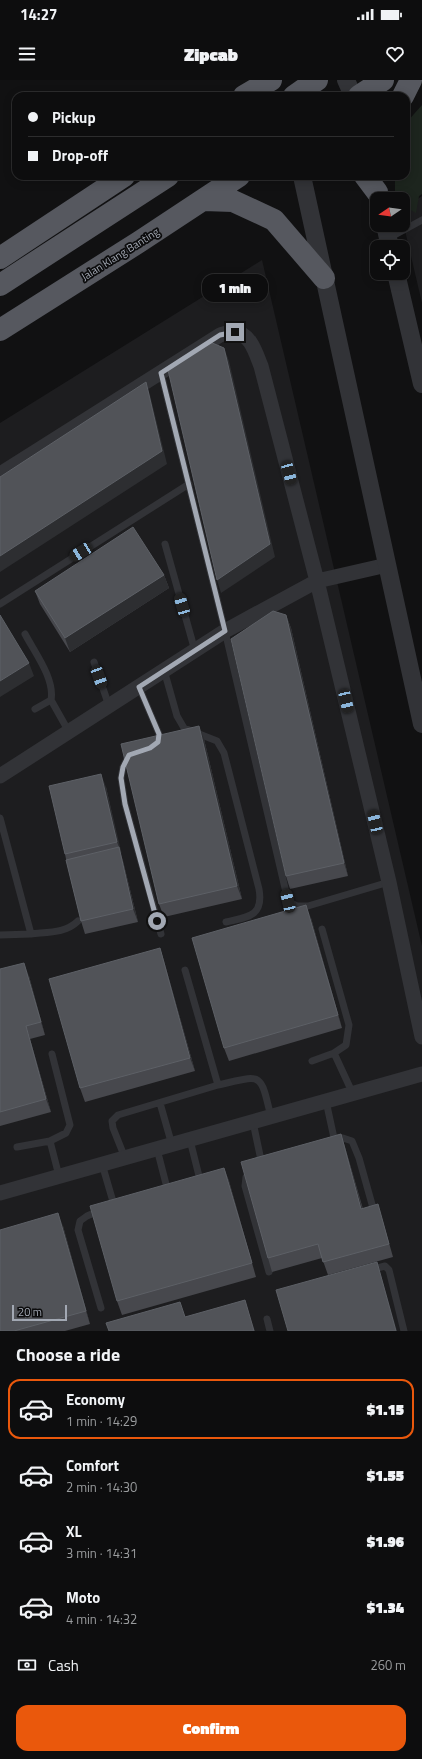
<!DOCTYPE html>
<html lang="en">
<head>
<meta charset="utf-8">
<style>
	body { margin:0; font-family:"Titillium Web",sans-serif; background:#161617; color:#f1f3f6; height:100vh; display:flex; flex-direction:column; font-size:15px; white-space:nowrap }
	* { box-sizing:border-box; margin:0 }
	p { font-size:13px; color:#9a9c9e }
	.icon { flex:none; width:22px; height:22px; fill:none; stroke:currentColor; stroke-width:2; stroke-linecap:round; stroke-linejoin:round }
	.map { position:relative; height:1251px; overflow:hidden }
	.sheet { display:flex; flex-direction:column; background:#0d0d0e; flex:1 }
	.sheet>* { flex:none }
	.banner { position:absolute; left:12px; top:12px; width:398px; height:88px; border-radius:12px; box-shadow:0 2px 10px #0003,0 0 0 1px #2d2d2e; display:grid; align-content:center; height:88px; padding:0 16px; background:#0d0d0e }
	.needle { width:26px; rotate:257deg }
	.fabs { position:absolute; left:370px; top:112px; display:grid; gap:8px }
	.fabs a { display:grid; place-items:center; width:40px; height:40px; border-radius:8px; background:#0d0d0e; box-shadow:0 2px 10px #0003,0 0 0 1px #2d2d2e; font-size:20px }
	.scale { position:absolute; left:12px; bottom:10px; width:55px; box-sizing:border-box; padding-left:4px; border:2px solid #a2a8b3; border-top:0; font-size:11px; line-height:14px; white-space:nowrap; color:#a2a8b3; -webkit-text-stroke:3px #0c0c0d; paint-order:stroke }
	.end { position:absolute; width:18px; height:18px; margin:-9px; border:5px solid #a2a8b3; background:#111; box-shadow:0 0 0 2px #111 }
	.from { border-radius:50% }
	.bubble { position:absolute; height:28px; border-radius:12px; background:#0d0d0e; box-shadow:0 2px 10px #0003,0 0 0 1px #2d2d2e; font-size:13px; font-weight:800; line-height:28px; text-align:center }
	.car { position:absolute; width:12px; height:24px; margin:-12px -6px; border-radius:5px; box-shadow:0 0 3px 1px #0007; background:linear-gradient(#222 24%,#8ab4d8 0 40%,#222 0 76%,#8ab4d8 0 86%,#222 0) }
	.banner b { display:flex; align-items:center; gap:14px; height:38px; font-size:15px }
	.banner b+b { border-top:1px solid #2d2d2e }
	.banner i { width:10px; height:10px; background:#f1f3f6 }
	ul { padding:0; list-style:none }
	li { display:flex; align-items:center; gap:12px; height:60px; margin:0 8px 6px; padding:0 8px; border:2px solid transparent; border-radius:12px }
	li div { flex:1 }
	li b { display:block; font-size:15px }
	li em { font-style:normal; font-weight:800 }
	li.on { border-color:#ea580c }
	li>.icon { width:36px; height:36px; stroke-width:1.5 }
	h2 { padding:0 16px; font-size:18px; line-height:48px }
	.pay { display:flex; align-items:center; gap:10px; height:44px; padding:0 16px; font-size:15px }
	.pay p { margin-inline-start:auto }
	.button { display:flex; gap:8px; margin-top:auto; padding:8px 16px }
	.button a { flex:1; height:46px; border-radius:12px; background:#ea580c; color:#fff; font-size:16px; font-weight:800; line-height:46px; text-align:center }
	.status { display:flex; justify-content:space-between; align-items:center; height:28px; padding:0 20px; background:#0d0d0e; direction:ltr }
	.status svg { height:11px; fill:currentColor }
	header { display:flex; justify-content:space-between; align-items:center; height:52px; padding:0 16px; background:#0d0d0e; font-size:18px; font-weight:800 }
	.map>svg:first-child { display:block }
</style>
</head>
<body>
<div class="status"><b>14:27</b><svg viewBox="0 0 49 12"><path d="M0 12V9h3v3zM5 12V6h3v6zM10 12V3h3v9zM15 12V0h3v12zM26 1h20v11H26zM47 4h2v5h-2z"/></svg></div>
<header><svg class="icon" aria-label="menu" viewBox="0 0 24 24"><path d="M4 6h16M4 12h16M4 18h16"/></svg>Zipcab<svg class="icon" aria-label="heart" viewBox="0 0 24 24"><path d="M12 20l-8-8c-3-5 5-10 8-4 3-6 11-1 8 4z"/></svg></header>
<div class="map">
<svg width="422" height="1251" viewBox="0 0 422 1251">
	<rect width="100%" height="100%" fill="#111112"/>
	<path fill="#1d1d1f" d="M422 116V223L403 142V129Z
		M262 180 422 866V1251H0V343Z"/>
	<path fill="#1d251e" d="M422 25V114L419 116 416 133 403 126V119H395V96H406V43Z"/>
	<g fill="none" stroke-linecap="round" stroke-linejoin="round">
		<path stroke="#323337" stroke-width="7" d="M389 158 422 140
			M161 293 225 551 288 821 297 826H308L389 802
			M165 464 195 571
			M0 524 189 404
			M25 554C35 573 55 599 51 620L69 652
			M94 582 109 626
			M164 590 177 636 184 648 217 661 224 673 259 809C264 837 247 837 226 842
			M139 607 159 654 158 662 157 663
			M35 629 51 620
			M131 675H129L123 687 121 698 125 724 161 854
			M0 738 31 854 0 855
			M322 849 349 945 346 965 334 973
			M31 854C48 852 66 853 78 841
			M185 890 218 1005C263 995 260 991 271 1037
			M52 974 70 1045 66 1053 50 1061 59 1096
			M312 981 334 973 353 1014
			M326 1021 334 1058H343L352 1061 359 1078 375 1135
			M160 1023 172 1065
			M253 1042 262 1085
			M190 1060 201 1104
			M17 1067 50 1061
			M157 1069 166 1104 171 1111
			M125 1078 113 1048 112 1041 118 1035 218 1005
			M102 1084 114 1125 111 1126
			M252 1093 246 1097 245 1106 269 1192
			M370 1190 385 1186 389 1190 404 1251
			M101 1228 78 1150 80 1141 87 1136 101 1130
			M267 1239 270 1251"/>
		<path stroke="#323337" stroke-width="15" d="M0 394 220 255C224 254 231 251 235 252 251 254 256 274 261 286L317 501 389 802 422 957
			M0 696 225 551 317 501 387 485
			M0 1113 422 994"/>
		<path stroke="#323337" stroke-width="18" d="M346 0 353 16
			M302 96 422 644
			M385 145 390 167
			M396 193 422 304"/>
		<path stroke="#56585f" stroke-width="22" d="M244 16 271 0
			M294 16 317 0
			M359 16 383 0
			M403 16 411 0
			M365 96 377 112
			M204 120 233 121 274 140 324 198
			M0 178 124 96
			M0 205 168 96
			M0 250 139 162 239 96"/>
	</g>
	<path fill="#47484d" d="M164 495 169 508 70 572 40 524 35 511Z
		M286 535 291 548 348 796 290 809 286 796Z
		M204 659 242 819 164 837 159 824Z
		M106 707 121 775 123 781 138 842 85 854 81 841 66 779 65 774Z
		M311 838 342 948 229 981 224 968Z
		M160 868 164 881 195 991 85 1022 80 1008Z
		M0 889 29 896 45 955 30 959 51 1032 0 1046Z
		M341 1054 345 1067 363 1129 382 1138 393 1177 328 1195 322 1178 272 1192 268 1178Z
		M224 1088 229 1101 256 1197 122 1235 117 1221Z
		M63 1146 90 1244 65 1251H0Z"/>
	<path fill="#2d2e31" d="M224 268 229 281 275 477 221 513 217 500Z
		M146 302 150 315 167 384 0 492V476Z
		M164 495 169 508 70 572 65 558Z
		M286 535 291 548 348 796 344 783Z
		M29 583 34 596 0 617V601Z
		M199 646 204 659 242 819 237 806Z
		M101 694 106 707 122 775 117 762Z
		M119 767 123 781 138 842 133 829Z
		M306 825 311 838 342 948 338 935Z
		M160 868 164 881 195 991 190 978Z
		M24 883 29 896 45 955 41 942Z
		M26 946 30 959 51 1032 46 1019Z
		M341 1054 345 1067 366 1142 361 1129Z
		M224 1088 229 1101 256 1197 252 1183Z
		M58 1133 63 1146 90 1244 86 1231Z
		M377 1182 381 1195 397 1251H396Z
		M245 1220 249 1233 255 1251H254Z"/>
	<path fill="#515358" stroke="#5d6066" d="M210 262 224 268 270 464 217 500 168 290Z
		M146 302 162 371 0 476V397Z
		M133 447 164 495 65 558 35 511Z
		M273 531 286 535 344 783 286 796 231 559Z
		M0 535 29 583 0 601Z
		M199 646 237 806 159 824 121 664Z
		M101 694 117 762 65 774 49 706Z
		M119 767 133 829 81 841 66 780Z
		M306 825 338 935 224 968 192 858Z
		M160 868 190 978 80 1008 49 899Z
		M24 883 41 942 26 946 46 1019 0 1032V889Z
		M341 1054 361 1129 378 1124 389 1164 323 1182 318 1164 268 1178 241 1082Z
		M224 1088 252 1183 117 1221 90 1126Z
		M58 1133 86 1231 14 1251H0V1150Z
		M377 1182 396 1251H288L276 1210Z
		M245 1220 254 1251H109L106 1243 180 1222 185 1237Z"/>
	<g fill="none" stroke-linecap="round" stroke-linejoin="round">
		<path stroke="#a2a8b3" stroke-width="5" d="M157 841 125 724 121 698 123 687 129 675 150 668 158 662 159 654 139 607 225 551 161 293 220 255 235 252"/>
	</g>
	<g text-anchor="middle" stroke-width="3.5" stroke-linejoin="round" paint-order="stroke">
		<g font-size="11" fill="#a2a8b3" stroke="#0c0c0d">
			<text transform="translate(120 174) rotate(-32)" y="4">Jalan Klang Banting</text>
		</g>
	</g>
</svg>
<div class="fabs">
<a><svg class="needle" viewBox="-14 -14 28 28"><path d="M0-13l5 13h-10z" fill="#e53935"/><path d="M0 13l5-13h-10z" fill="#9a9c9e"/></svg></a>
<a><svg class="icon" aria-label="locate" viewBox="0 0 24 24"><circle cx="12" cy="12" r="6"/><path d="M12 2v4M12 18v4M2 12h4M18 12h4"/></svg></a>
</div>
<div class="scale">20 m</div>
<i class="end from" style="left:157px;top:841px"></i>
<i class="end" style="left:235px;top:252px"></i>
<div class="bubble" style="left:202px;top:194px;width:66px">1 min</div>
<i class="car" style="left:289px;top:393px;rotate:165deg"></i>
<i class="car" style="left:81px;top:472px;rotate:238deg"></i>
<i class="car" style="left:182px;top:525px;rotate:344deg"></i>
<i class="car" style="left:99px;top:597px;rotate:160deg"></i>
<i class="car" style="left:346px;top:621px;rotate:167deg"></i>
<i class="car" style="left:375px;top:742px;rotate:347deg"></i>
<i class="car" style="left:288px;top:821px;rotate:347deg"></i>
<div class="banner">
<b><i class="from"></i>Pickup</b>
<b><i></i>Drop-off</b>
</div>
</div>
<section class="sheet">
<h2>Choose a ride</h2>
<ul>
<li class="on"><svg class="icon" aria-label="car" viewBox="0 0 24 24"><path d="M5 17H2v-5l4-1 3-4h7l3 4 3 1v5h-3M9 17h6M6 11h13"/><circle cx="7" cy="17" r="2"/><circle cx="17" cy="17" r="2"/></svg><div><b>Economy</b><p>1 min · 14:29</p></div><em>$1.15</em></li>
<li><svg class="icon" aria-label="car" viewBox="0 0 24 24"><path d="M5 17H2v-5l4-1 3-4h7l3 4 3 1v5h-3M9 17h6M6 11h13"/><circle cx="7" cy="17" r="2"/><circle cx="17" cy="17" r="2"/></svg><div><b>Comfort</b><p>2 min · 14:30</p></div><em>$1.55</em></li>
<li><svg class="icon" aria-label="car" viewBox="0 0 24 24"><path d="M5 17H2v-5l4-1 3-4h7l3 4 3 1v5h-3M9 17h6M6 11h13"/><circle cx="7" cy="17" r="2"/><circle cx="17" cy="17" r="2"/></svg><div><b>XL</b><p>3 min · 14:31</p></div><em>$1.96</em></li>
<li><svg class="icon" aria-label="car" viewBox="0 0 24 24"><path d="M5 17H2v-5l4-1 3-4h7l3 4 3 1v5h-3M9 17h6M6 11h13"/><circle cx="7" cy="17" r="2"/><circle cx="17" cy="17" r="2"/></svg><div><b>Moto</b><p>4 min · 14:32</p></div><em>$1.34</em></li>
</ul>
<div class="pay"><svg class="icon" aria-label="cash" viewBox="0 0 24 24"><path d="M3 7h18v10H3z"/><circle cx="12" cy="12" r="2"/></svg>Cash<p>260 m</p></div>
<div class="button"><a>Confirm</a></div>
</section>
</body>
</html>
